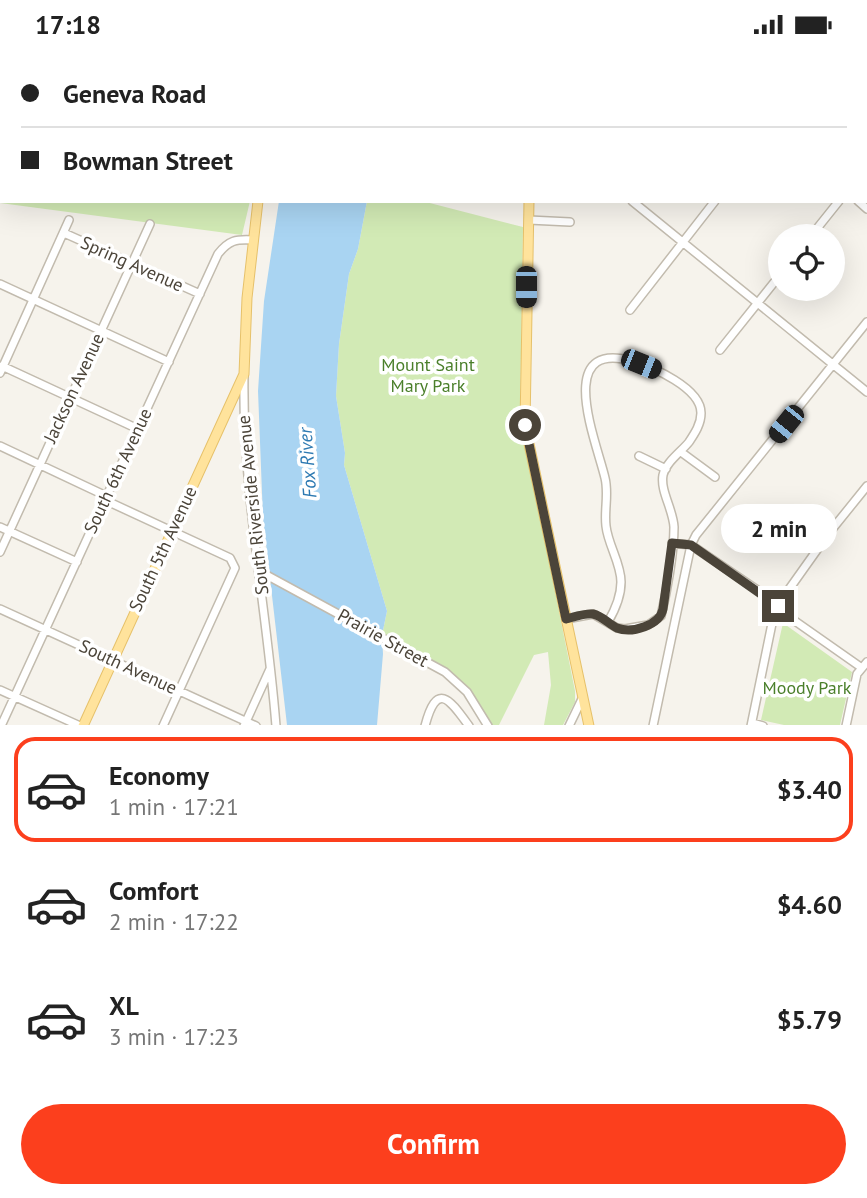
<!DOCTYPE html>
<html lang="en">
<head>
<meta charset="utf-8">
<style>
	body { margin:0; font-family:"PT Sans",sans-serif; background:#f6f6f6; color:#222; height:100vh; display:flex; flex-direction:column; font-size:26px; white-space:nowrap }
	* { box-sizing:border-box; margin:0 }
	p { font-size:23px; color:#767676 }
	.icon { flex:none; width:38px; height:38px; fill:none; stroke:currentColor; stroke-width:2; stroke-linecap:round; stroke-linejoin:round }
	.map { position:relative; height:676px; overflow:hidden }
	.details { display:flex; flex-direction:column; background:#fff; flex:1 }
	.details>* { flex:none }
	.banner { position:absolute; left:0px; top:0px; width:868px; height:154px; box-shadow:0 7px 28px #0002; display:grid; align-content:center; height:154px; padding:0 21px; background:#fff }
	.controls { position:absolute; left:768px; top:175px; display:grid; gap:14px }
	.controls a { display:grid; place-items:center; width:77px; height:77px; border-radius:50%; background:#fff; box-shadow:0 7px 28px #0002; font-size:35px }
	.end { position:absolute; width:32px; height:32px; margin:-16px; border:9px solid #4b4439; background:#fff; box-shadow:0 0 0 4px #fff }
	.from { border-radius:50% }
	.bubble { position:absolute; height:49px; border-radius:24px; background:#fff; box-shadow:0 7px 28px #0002; font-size:23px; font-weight:800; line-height:49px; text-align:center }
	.car { position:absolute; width:21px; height:42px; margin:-21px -10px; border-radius:9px; box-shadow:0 0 5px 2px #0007; background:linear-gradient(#222 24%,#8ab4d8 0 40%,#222 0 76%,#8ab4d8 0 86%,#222 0) }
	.banner b { display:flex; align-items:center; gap:24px; height:66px; font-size:26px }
	.banner b+b { border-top:2px solid #e0e0e0 }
	.banner i { width:18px; height:18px; background:#222 }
	ul { padding:12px 0 0; list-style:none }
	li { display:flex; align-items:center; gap:21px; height:105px; margin:0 14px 10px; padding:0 7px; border:4px solid transparent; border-radius:21px }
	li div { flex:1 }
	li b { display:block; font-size:26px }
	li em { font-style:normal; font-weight:800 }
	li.active { border-color:#fc3f1d }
	li>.icon { width:63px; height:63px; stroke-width:1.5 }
	.button { display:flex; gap:14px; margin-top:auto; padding:14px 21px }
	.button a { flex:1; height:80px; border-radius:42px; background:#fc3f1d; color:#fff; font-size:28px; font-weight:800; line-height:80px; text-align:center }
	.status { display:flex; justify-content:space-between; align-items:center; height:49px; padding:0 35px; background:#fff; direction:ltr }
	.status svg { height:19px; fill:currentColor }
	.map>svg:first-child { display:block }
</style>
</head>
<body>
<div class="status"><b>17:18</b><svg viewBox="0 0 49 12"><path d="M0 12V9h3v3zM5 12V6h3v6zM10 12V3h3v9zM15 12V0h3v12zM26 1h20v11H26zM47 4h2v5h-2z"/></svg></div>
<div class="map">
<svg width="867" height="677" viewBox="0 0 867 677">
	<rect width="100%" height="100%" fill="#f6f3ec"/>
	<path fill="#d2eab5" d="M0 0 15 2H2V152H250L242 186 0 154Z
		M367 152H422L523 178 520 368 575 642V653L563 676H544L551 636 548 603 534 606 499 676H492L459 631 382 586 387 562 344 416 345 404 336 347 339 295 349 225 358 200Z
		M783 574 852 623 840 676H784L761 671Z"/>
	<path fill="#a9d4f2" d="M279 152H367L358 200 349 225 339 295 336 347 345 404 344 416 387 562 382 586 383 605 377 676H287L263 469 258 342 264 252Z"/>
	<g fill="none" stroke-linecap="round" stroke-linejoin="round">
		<defs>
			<path id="minor" d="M671 0 673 2
				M821 2 823 0
				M632 152 867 343
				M858 152 867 160
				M529 171 570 173
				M64 184 200 245
				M811 187 839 152
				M0 235 169 313
				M630 261 715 152
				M720 301 780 226
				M2 317 138 380
				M0 324 69 171
				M244 326C242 443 267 559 276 677
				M0 397 102 445 109 453 230 509 235 519 163 677
				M681 403 715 428
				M639 407 666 420
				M0 478 77 513
				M672 494 691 496 772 551 785 565 862 619
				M0 503 150 175
				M259 522 445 623 467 643 488 677
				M0 560 256 677
				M566 570 593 565 617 579 625 580 648 576 661 567C667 542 674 503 674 478 673 460 660 442 663 426 666 413 681 403 689 393 695 384 701 375 701 364 701 339 653 318 632 312 553 290 597 394 605 429 609 445 604 461 606 477 608 496 621 514 621 533 621 548 615 561 608 573
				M0 641 80 677
				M752 674 763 677
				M1 677 218 205C229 191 236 190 253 191
				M244 677 270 620
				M425 677C437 631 450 651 469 677
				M569 677 582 650
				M653 677 691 496 696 486 867 273
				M751 677 775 560 829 484 867 437
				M846 677 857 625 867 613"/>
			<path id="major" d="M277 0V2
				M535 2V0
				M529 152 525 376 589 677
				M83 677 244 325 247 249 258 152"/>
		</defs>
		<use href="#minor" stroke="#c2bbae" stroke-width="10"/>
		<use href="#major" stroke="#e6c16a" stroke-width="11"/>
		<use href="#minor" stroke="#fff" stroke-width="7"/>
		<use href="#major" stroke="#ffe39c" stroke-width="9"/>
	</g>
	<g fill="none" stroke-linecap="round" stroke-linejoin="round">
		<path stroke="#4b4439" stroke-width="9" d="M525 376 566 570C574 568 585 564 593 565 602 567 609 575 617 579 632 585 660 576 663 560L672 494 691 496 778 557"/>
	</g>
	<g text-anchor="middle" stroke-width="7" stroke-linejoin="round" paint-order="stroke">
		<g font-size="18" fill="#4b4439" stroke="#fff">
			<text transform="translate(132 215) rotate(24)" y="6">Spring Avenue</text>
			<text transform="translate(74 339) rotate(-65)" y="6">Jackson Avenue</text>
			<text transform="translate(118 422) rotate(-65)" y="6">South 6th Avenue</text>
			<text transform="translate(253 456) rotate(-96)" y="6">South Riverside Avenue</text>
			<text transform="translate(163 500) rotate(-65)" y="6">South 5th Avenue</text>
			<text transform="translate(383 589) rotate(29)" y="6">Prairie Street</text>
			<text transform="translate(128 618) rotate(25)" y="6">South Avenue</text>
		</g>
		<g font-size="18" fill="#4a7f2a" stroke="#fff">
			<text x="428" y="322">Mount Saint<tspan x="428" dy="21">Mary Park</tspan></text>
			<text x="807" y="645">Moody Park</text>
		</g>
		<g font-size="19" font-style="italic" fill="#2e7ab2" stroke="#fff">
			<text transform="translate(307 414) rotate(-94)" y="7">Fox River</text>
		</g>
	</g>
</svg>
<div class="controls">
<a><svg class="icon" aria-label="locate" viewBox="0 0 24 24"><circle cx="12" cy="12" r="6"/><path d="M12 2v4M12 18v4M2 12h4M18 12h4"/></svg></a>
</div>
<i class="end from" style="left:525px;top:376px"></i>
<i class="end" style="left:778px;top:557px"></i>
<div class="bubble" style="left:721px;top:455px;width:116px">2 min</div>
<i class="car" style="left:526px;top:238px;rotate:180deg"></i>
<i class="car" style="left:641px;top:315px;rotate:112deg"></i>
<i class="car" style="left:786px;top:375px;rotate:219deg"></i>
<div class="banner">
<b><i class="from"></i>Geneva Road</b>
<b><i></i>Bowman Street</b>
</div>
</div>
<section class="details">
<ul>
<li class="active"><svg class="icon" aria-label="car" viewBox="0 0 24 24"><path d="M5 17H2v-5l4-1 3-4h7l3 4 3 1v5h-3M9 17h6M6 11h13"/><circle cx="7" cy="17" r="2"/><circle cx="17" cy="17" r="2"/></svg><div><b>Economy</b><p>1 min · 17:21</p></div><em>$3.40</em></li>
<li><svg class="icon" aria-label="car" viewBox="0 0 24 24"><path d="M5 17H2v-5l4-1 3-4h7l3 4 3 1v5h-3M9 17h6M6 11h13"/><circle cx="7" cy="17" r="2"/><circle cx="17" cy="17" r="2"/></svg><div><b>Comfort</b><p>2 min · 17:22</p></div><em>$4.60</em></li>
<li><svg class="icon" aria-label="car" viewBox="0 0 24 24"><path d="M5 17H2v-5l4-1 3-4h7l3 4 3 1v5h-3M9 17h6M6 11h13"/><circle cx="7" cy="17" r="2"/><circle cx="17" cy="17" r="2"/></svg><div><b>XL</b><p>3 min · 17:23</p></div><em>$5.79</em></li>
</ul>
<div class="button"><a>Confirm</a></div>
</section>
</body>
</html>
